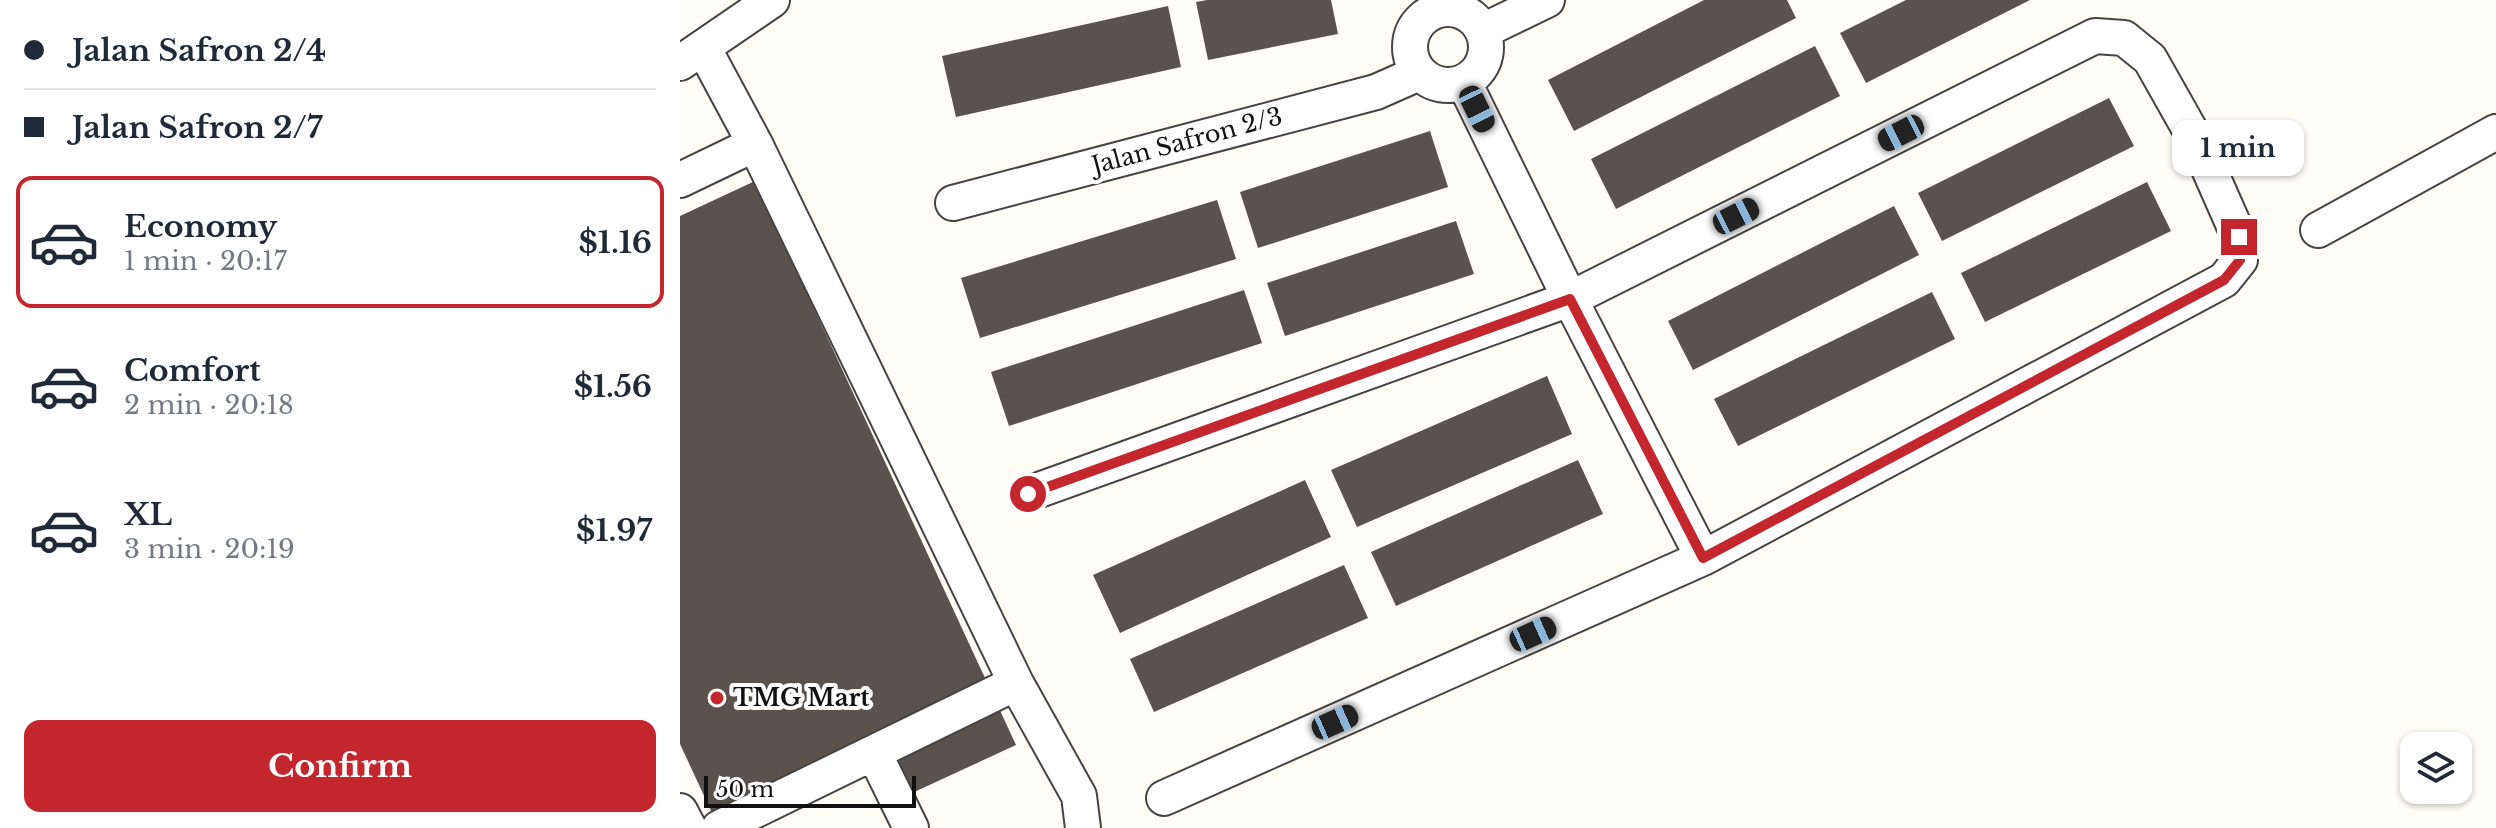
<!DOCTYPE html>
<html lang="en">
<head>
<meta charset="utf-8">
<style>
	body { margin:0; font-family:"Libre Baskerville",serif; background:#f6f6f7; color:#1f2937; height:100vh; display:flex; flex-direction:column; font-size:30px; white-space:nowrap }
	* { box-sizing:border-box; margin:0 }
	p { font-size:26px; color:#747a83 }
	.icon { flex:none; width:44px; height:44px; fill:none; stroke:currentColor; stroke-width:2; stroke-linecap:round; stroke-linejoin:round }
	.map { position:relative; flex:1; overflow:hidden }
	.panel { display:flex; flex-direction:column; background:#fff; width:680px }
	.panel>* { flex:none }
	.banner { display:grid; align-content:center; height:176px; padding:0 24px; background:#fff }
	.controls { position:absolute; left:1720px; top:732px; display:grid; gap:16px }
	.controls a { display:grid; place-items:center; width:72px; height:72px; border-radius:16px; background:#fff; box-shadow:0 2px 6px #0004; font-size:40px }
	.scale { position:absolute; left:24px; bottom:20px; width:212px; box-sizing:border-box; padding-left:8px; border:4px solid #111; border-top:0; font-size:22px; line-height:28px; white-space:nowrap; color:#111; -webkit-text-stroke:6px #fff; paint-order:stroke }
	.end { position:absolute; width:36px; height:36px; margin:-18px; border:10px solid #c4262e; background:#fff; box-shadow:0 0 0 4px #fff }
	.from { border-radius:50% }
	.bubble { position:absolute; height:56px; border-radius:16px; background:#fff; box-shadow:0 2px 6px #0004; font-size:26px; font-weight:700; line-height:56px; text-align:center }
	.car { position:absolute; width:24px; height:48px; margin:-24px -12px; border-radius:10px; box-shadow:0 0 6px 2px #0007; background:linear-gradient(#222 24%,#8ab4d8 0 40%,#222 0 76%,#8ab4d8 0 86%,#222 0) }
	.banner b { display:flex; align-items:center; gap:28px; height:76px; font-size:30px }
	.banner b+b { border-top:2px solid #e0e1e3 }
	.banner i { width:20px; height:20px; background:#1f2937 }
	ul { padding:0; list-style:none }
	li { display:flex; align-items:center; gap:24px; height:132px; margin:0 16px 12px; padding:0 8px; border:4px solid transparent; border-radius:16px }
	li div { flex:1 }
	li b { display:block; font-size:30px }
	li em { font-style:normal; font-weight:700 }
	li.active { border-color:#c4262e }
	li>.icon { width:72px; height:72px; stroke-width:1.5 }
	.action { display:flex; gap:16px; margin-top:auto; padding:16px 24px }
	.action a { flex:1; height:92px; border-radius:16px; background:#c4262e; color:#fff; font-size:32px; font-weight:700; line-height:92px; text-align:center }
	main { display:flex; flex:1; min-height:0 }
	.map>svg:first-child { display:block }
</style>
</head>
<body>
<main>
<section class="panel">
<div class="banner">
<b><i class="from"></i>Jalan Safron 2/4</b>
<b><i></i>Jalan Safron 2/7</b>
</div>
<ul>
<li class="active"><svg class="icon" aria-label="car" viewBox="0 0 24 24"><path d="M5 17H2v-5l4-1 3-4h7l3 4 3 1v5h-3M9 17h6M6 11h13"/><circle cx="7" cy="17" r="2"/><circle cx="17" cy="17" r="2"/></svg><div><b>Economy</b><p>1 min · 20:17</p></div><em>$1.16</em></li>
<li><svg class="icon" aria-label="car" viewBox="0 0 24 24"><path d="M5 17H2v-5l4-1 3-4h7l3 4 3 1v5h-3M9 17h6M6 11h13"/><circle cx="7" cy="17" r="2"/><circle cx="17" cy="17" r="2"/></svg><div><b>Comfort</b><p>2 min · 20:18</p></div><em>$1.56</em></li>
<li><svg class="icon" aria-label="car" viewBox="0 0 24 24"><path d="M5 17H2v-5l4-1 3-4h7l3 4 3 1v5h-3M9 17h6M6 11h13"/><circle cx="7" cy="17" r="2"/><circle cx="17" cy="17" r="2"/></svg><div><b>XL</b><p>3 min · 20:19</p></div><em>$1.97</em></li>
</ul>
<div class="action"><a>Confirm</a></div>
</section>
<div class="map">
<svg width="1816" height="828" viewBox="0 0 1816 828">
	<rect width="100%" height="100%" fill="#fffdf5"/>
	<path fill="#5a524d" d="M527 0H651L658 34 528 60 516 2Z
		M1024 0H1107L1116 18 894 131 868 80Z
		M1226 0H1350L1186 83 1160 33Z
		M488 6 501 67 276 117 262 56Z
		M1135 46 1160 96 936 209 911 159Z
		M1429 98 1454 146 1262 241 1238 193Z
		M750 131 768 187 578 248 560 192Z
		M75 181 336 745 230 794 201 760 39 828 0 744V216Z
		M1467 182 1491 231 1305 322 1281 273Z
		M537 200 556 259 300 338 281 278Z
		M1214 206 1239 255 1013 370 988 321Z
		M776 221 794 274 605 336 587 283Z
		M564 290 582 343 329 426 311 372Z
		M1252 292 1275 339 1058 446 1034 399Z
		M867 376 892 434 677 527 651 470Z
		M898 460 923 514 716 606 691 552Z
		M625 480 651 537 440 633 413 575Z
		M664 565 688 618 474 712 450 659Z"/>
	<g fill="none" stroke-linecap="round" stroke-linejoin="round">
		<defs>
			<path id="minor" d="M730 47a38 38 0 1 1 76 0a38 38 0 1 1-76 0Z
				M803 31 867 0
				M24 49 75 144 336 683 39 828
				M0 63 92 0
				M784 82 890 299 1023 558
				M0 180 75 144
				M273 203 696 92 739 73
				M1638 230 1816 132
				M348 494 890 299 1415 36 1444 38 1470 59 1518 144 1559 237 1560 260 1544 280 1023 558 484 798
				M336 683 399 796 403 828
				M194 753 231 828
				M0 811 9 828"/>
		</defs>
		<use href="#minor" stroke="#444" stroke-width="38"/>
		<use href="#minor" stroke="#fff" stroke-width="34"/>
	</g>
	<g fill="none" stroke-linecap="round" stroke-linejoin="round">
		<path stroke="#c4262e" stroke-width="10" d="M348 494 890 299 1023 558 1544 280 1560 260 1559 237"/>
	</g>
	<circle fill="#c4262e" stroke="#fff" stroke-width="3" cx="37" cy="698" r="8"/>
	<g text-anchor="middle" stroke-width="8" stroke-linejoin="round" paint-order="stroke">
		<g font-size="24" fill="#111" stroke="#fff">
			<text transform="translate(507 141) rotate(-15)" y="8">Jalan Safron 2/3</text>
		</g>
		<g font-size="24" font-weight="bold" fill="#111" stroke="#fff" text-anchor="start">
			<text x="53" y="706">TMG Mart</text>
		</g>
	</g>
</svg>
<div class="controls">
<a><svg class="icon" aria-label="layers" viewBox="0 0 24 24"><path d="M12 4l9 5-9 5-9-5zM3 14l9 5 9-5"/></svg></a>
</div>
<div class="scale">50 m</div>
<i class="end from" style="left:348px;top:494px"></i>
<i class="end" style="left:1559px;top:237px"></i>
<div class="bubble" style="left:1492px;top:120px;width:132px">1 min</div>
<i class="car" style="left:797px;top:109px;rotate:154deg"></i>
<i class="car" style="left:1221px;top:133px;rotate:243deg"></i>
<i class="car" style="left:1056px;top:216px;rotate:63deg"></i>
<i class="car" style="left:853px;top:634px;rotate:66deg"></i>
<i class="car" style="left:655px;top:722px;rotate:66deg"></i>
</div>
</main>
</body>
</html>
